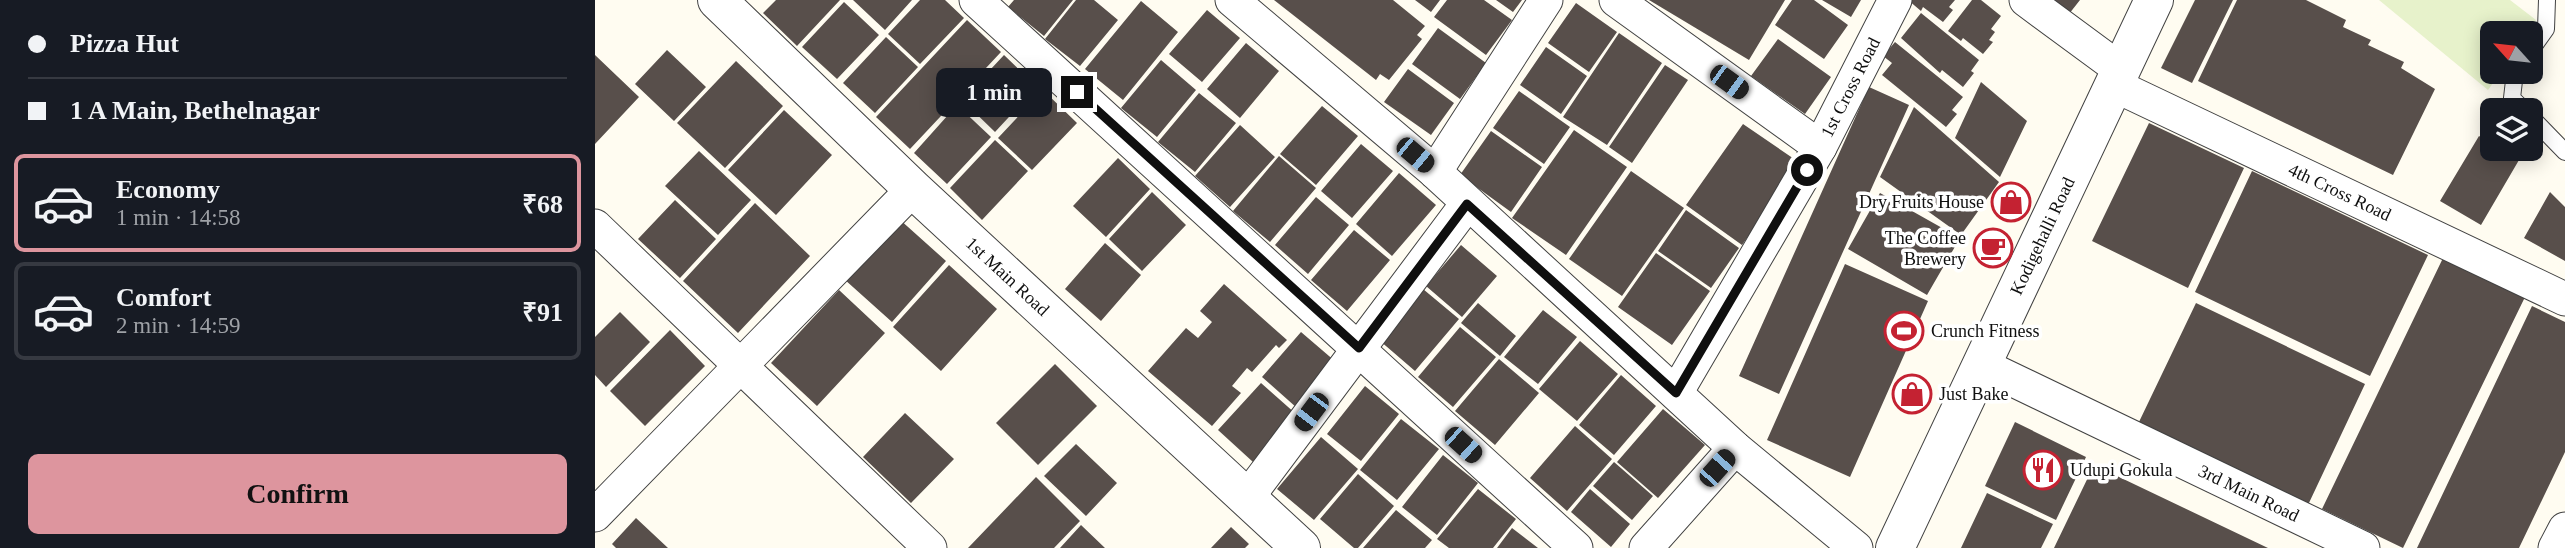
<!DOCTYPE html>
<html lang="en">
<head>
<meta charset="utf-8">
<style>
	body { margin:0; font-family:Georgia,serif; background:#242831; color:#f1f3f6; height:100vh; display:flex; flex-direction:column; font-size:26px; white-space:nowrap }
	* { box-sizing:border-box; margin:0 }
	p { font-size:23px; color:#9ea1a6 }
	.icon { flex:none; width:38px; height:38px; fill:none; stroke:currentColor; stroke-width:2; stroke-linecap:round; stroke-linejoin:round }
	.map { position:relative; flex:1; overflow:hidden }
	.sheet { display:flex; flex-direction:column; background:#171b24; width:595px }
	.sheet>* { flex:none }
	.top-card { display:grid; align-content:center; height:154px; padding:0 28px; background:#171b24 }
	.needle { width:46px; rotate:297deg }
	.fabs { position:absolute; left:1885px; top:21px; display:grid; gap:14px }
	.fabs a { display:grid; place-items:center; width:63px; height:63px; border-radius:10px; background:#171b24; box-shadow:0 4px 18px #0003; font-size:35px }
	.end { position:absolute; width:32px; height:32px; margin:-16px; border:9px solid #0f0f0f; background:#fff; box-shadow:0 0 0 4px #fff }
	.from { border-radius:50% }
	.bubble { position:absolute; height:49px; border-radius:10px; background:#171b24; box-shadow:0 4px 18px #0003; font-size:23px; font-weight:700; line-height:49px; text-align:center }
	.car { position:absolute; width:21px; height:42px; margin:-21px -10px; border-radius:9px; box-shadow:0 0 5px 2px #0007; background:linear-gradient(#222 24%,#8ab4d8 0 40%,#222 0 76%,#8ab4d8 0 86%,#222 0) }
	.top-card b { display:flex; align-items:center; gap:24px; height:66px; font-size:26px }
	.top-card b+b { border-top:2px solid #363941 }
	.top-card i { width:18px; height:18px; background:#f1f3f6 }
	ul { padding:0; list-style:none }
	li { display:flex; align-items:center; gap:21px; height:98px; margin:0 14px 10px; padding:0 14px; border:4px solid #363941; border-radius:10px }
	li div { flex:1 }
	li b { display:block; font-size:26px }
	li em { font-style:normal; font-weight:700 }
	li.current { border-color:#dd959e }
	li>.icon { width:63px; height:63px; stroke-width:1.5 }
	.primary-button { display:flex; gap:14px; margin-top:auto; padding:14px 28px }
	.primary-button a { flex:1; height:80px; border-radius:10px; background:#dd959e; color:#111; font-size:28px; font-weight:700; line-height:80px; text-align:center }
	main { display:flex; flex:1; min-height:0 }
	.map>svg:first-child { display:block }
</style>
</head>
<body>
<main>
<section class="sheet">
<div class="top-card">
<b><i class="from"></i>Pizza Hut</b>
<b><i></i>1 A Main, Bethelnagar</b>
</div>
<ul>
<li class="current"><svg class="icon" aria-label="car" viewBox="0 0 24 24"><path d="M5 17H2v-5l4-1 3-4h7l3 4 3 1v5h-3M9 17h6M6 11h13"/><circle cx="7" cy="17" r="2"/><circle cx="17" cy="17" r="2"/></svg><div><b>Economy</b><p>1 min · 14:58</p></div><em>₹68</em></li>
<li><svg class="icon" aria-label="car" viewBox="0 0 24 24"><path d="M5 17H2v-5l4-1 3-4h7l3 4 3 1v5h-3M9 17h6M6 11h13"/><circle cx="7" cy="17" r="2"/><circle cx="17" cy="17" r="2"/></svg><div><b>Comfort</b><p>2 min · 14:59</p></div><em>₹91</em></li>
</ul>
<div class="primary-button"><a>Confirm</a></div>
</section>
<div class="map">
<svg width="1970" height="548" viewBox="0 0 1970 548">
	<rect width="100%" height="100%" fill="#fffcf1"/>
	<path fill="#e7f2cb" d="M1784 0H1915L1941 20 1933 33H1897V72H1906L1893 90Z"/>
	<path fill="#584f4b" d="M181 0H245L202 46 168 13Z
		M258 0H317L290 30Z
		M325 0H350L369 18 325 64 293 34Z
		M419 0H478L449 36 413 7Z
		M481 0H499L523 20 485 66 450 39Z
		M679 0H798L830 26 822 35 827 39 794 80 785 74 781 80Z
		M820 0H845L836 12Z
		M852 0H889L917 20 891 55 839 17Z
		M901 0H927L918 12Z
		M1054 0H1190L1154 60Z
		M1197 0H1219L1253 25 1229 59 1180 25Z
		M1227 0H1266L1256 17Z
		M1313 0H1360L1354 7 1358 10 1348 22 1328 7 1326 11Z
		M1377 0H1386L1406 16 1396 29 1400 32 1394 40 1398 42 1388 54 1368 38 1366 41 1353 31Z
		M1456 0H1485L1474 14Z
		M1600 0H1638L1597 83 1566 68Z
		M1642 0H1711L1751 20 1748 27 1776 40 1773 45 1809 62 1806 68 1840 89 1798 175 1603 81Z
		M546 1 583 32 528 100 490 69Z
		M249 2 284 35 242 79 207 47Z
		M981 3 1022 32 994 72 953 43Z
		M612 10 645 38 607 82 574 54Z
		M1326 13 1384 60 1376 71 1379 73 1368 87 1347 70 1345 73 1306 38Z
		M372 20 406 52 315 149 281 117Z
		M843 28 891 63 865 99 817 64Z
		M1024 33 1067 63 1012 145 968 117Z
		M291 37 323 67 280 113 248 83Z
		M1183 39 1236 77 1210 114 1156 76Z
		M1300 42 1368 97 1357 110 1362 114 1351 127 1287 75 1297 63 1288 56Z
		M651 43 684 71 645 118 612 89Z
		M951 47 992 76 966 114 925 85Z
		M72 50 111 87 79 121 40 84Z
		M0 55 44 97 0 144Z
		M409 55 442 87 400 132 367 100Z
		M566 60 601 90 562 137 526 108Z
		M141 61 188 106 130 168 82 123Z
		M1070 65 1093 80 1037 163 1014 147Z
		M813 69 859 103 836 135 789 102Z
		M1386 82 1432 121 1405 177 1360 138Z
		M1274 87 1314 105 1184 394 1144 376Z
		M448 90 482 123 437 170 403 138Z
		M924 91 975 127 949 164 898 128Z
		M604 93 641 123 600 172 563 142Z
		M362 105 396 137 352 184 319 153Z
		M727 106 763 136 721 185 685 154Z
		M1319 107 1404 182 1366 235 1285 177Z
		M189 110 237 155 181 215 133 170Z
		M1554 123 1649 168 1593 288 1497 241Z
		M1148 124 1205 163 1147 245 1091 205Z
		M645 125 680 157 635 207 600 176Z
		M979 130 1032 167 971 255 917 218Z
		M896 131 947 167 916 212 865 175Z
		M1884 136 1897 144V149H1906L1924 160 1886 225 1845 201Z
		M400 140 433 171 387 220 355 188Z
		M766 144 798 171 757 218 726 191Z
		M104 151 156 200 123 235 70 186Z
		M684 156 721 188 675 242 638 211Z
		M523 158 555 189 511 237 478 206Z
		M1036 171 1089 208 1027 296 974 259Z
		M1657 171 1833 255 1775 376 1600 292Z
		M804 173 841 205 797 256 761 224Z
		M557 192 591 225 547 271 514 239Z
		M1955 192 1970 207V261L1929 238Z
		M1285 193 1365 238 1332 295 1253 249Z
		M721 197 754 225 713 274 680 245Z
		M80 200 121 239 85 278 43 239Z
		M160 203 215 256 143 333 88 281Z
		M1091 210 1144 248 1116 288 1063 251Z
		M303 218 351 261 297 322 249 279Z
		M759 230 795 260 752 311 716 280Z
		M510 243 546 275 506 321 470 289Z
		M866 245 902 276 867 317 831 286Z
		M1061 253 1115 291 1077 345 1023 307Z
		M1848 258 1930 297 1808 548 1727 509Z
		M1250 264 1333 301 1255 477 1172 440Z
		M354 265 402 309 346 371 298 327Z
		M629 284 692 340 684 348 681 345 657 372 652 368 637 386 646 393 617 426 553 371 591 328 603 338 617 322 605 311Z
		M828 289 864 319 820 371 784 340Z
		M244 290 290 333 222 406 176 363Z
		M883 303 921 336 905 356 866 323Z
		M1601 303 1770 384 1713 505 1543 424Z
		M1937 306 1970 322V452L1924 548H1822Z
		M948 310 982 337 943 384 909 357Z
		M25 312 55 342 11 387 0 375V337Z
		M865 327 901 357 858 407 823 377Z
		M75 330 110 366 50 426 15 391Z
		M706 332 741 362 702 408 667 377Z
		M985 341 1023 374 982 421 944 389Z
		M904 359 944 393 900 445 860 411Z
		M460 364 502 406 443 465 401 423Z
		M1026 375 1061 406 1019 455 984 425Z
		M666 383 701 414 658 462 623 430Z
		M770 386 804 414 766 461 732 434Z
		M1068 409 1110 445 1063 498 1022 462Z
		M310 413 359 459 316 503 268 457Z
		M806 419 844 449 802 500 765 470Z
		M1420 422 1491 457 1461 520 1390 486Z
		M980 426 1017 459 972 511 935 478Z
		M726 437 763 469 719 520 682 489Z
		M481 444 522 483 491 516 449 476Z
		M848 455 883 483 842 535 807 507Z
		M1019 462 1058 496 1037 520 998 486Z
		M1499 465 1673 548H1459Z
		M763 474 799 506 763 548H759L725 519Z
		M441 477 485 521 459 548H373Z
		M883 489 921 519 898 548H854L842 539Z
		M995 489 1035 524 1016 547 976 512Z
		M1392 493 1458 524 1446 548H1366Z
		M801 510 837 540 830 548H768Z
		M41 518 73 548H21L17 544Z
		M486 525 510 548H465Z
		M636 527 654 544 650 548H616Z
		M917 528 943 548H902Z"/>
	<g fill="none" stroke-linecap="round" stroke-linejoin="round">
		<defs>
			<path id="service" d="M1936 50 1951 29 1952 0
				M1920 72 1917 98 1929 110
				M1936 117 1970 152"/>
			<g id="minor">
				<path d="M381 0 981 548"/>
				<path d="M637 0 840 172 1140 448 1261 548"/>
				<path d="M1021 0 1225 147"/>
				<path d="M1431 0 1526 70"/>
				<path id="s1" d="M1519 85 1970 299"/>
				<path d="M840 172 951 0"/>
				<path d="M0 226 335 548"/>
				<path id="s2" d="M1387 365 1768 548"/>
				<path id="s3" d="M1081 393 1225 147 1300 0"/>
				<path d="M652 498 872 204"/>
				<path d="M0 515 318 189"/>
				<path d="M1051 548 1140 448"/>
				<path d="M1960 548 1970 529"/>
			</g>
			<g id="tertiary">
				<path id="s4" d="M122 0 318 189 706 548"/>
				<path id="s5" d="M1300 548 1559 0"/>
			</g>
		</defs>
		<use href="#service" stroke="#424242" stroke-width="18"/>
		<use href="#minor" stroke="#424242" stroke-width="35"/>
		<use href="#tertiary" stroke="#424242" stroke-width="40"/>
		<use href="#service" stroke="#fff" stroke-width="16"/>
		<use href="#minor" stroke="#fff" stroke-width="33"/>
		<use href="#tertiary" stroke="#fff" stroke-width="38"/>
	</g>
	<g fill="none" stroke-linecap="round" stroke-linejoin="round">
		<path stroke="#0f0f0f" stroke-width="9" d="M482 92 764 348 872 204 1081 393 1212 170"/>
	</g>
	<defs>
		<symbol id="shop-ring" viewBox="-11 -11 22 22"><circle r="9.5" fill="#fff" stroke="#c42232" stroke-width="1.5"/><path d="M-5-2.5h2.3a2.7 3.5 0 0 1 5.4 0H5L5.5 6h-11ZM-1.5-2.5h3a1.5 2.3 0 0 0-3 0Z" fill="#c42232"/></symbol>
		<symbol id="cafe-ring" viewBox="-11 -11 22 22"><circle r="9.5" fill="#fff" stroke="#c42232" stroke-width="1.5"/><path d="M-5.5-4.5H6V0H3Q3 3.5 0 3.5H-2.5Q-5.5 3.5-5.5 0ZM3-3.2v2h1.7v-2ZM-6 4.5H4V6H-6Z" fill="#c42232"/></symbol>
		<symbol id="stadium-ring" viewBox="-11 -11 22 22"><circle r="9.5" fill="#fff" stroke="#c42232" stroke-width="1.5"/><path d="M0-5a6.5 5 0 1 0 0 10a6.5 5 0 1 0 0-10ZM-3.5-1.8h7v3.6h-7Z" fill="#c42232"/></symbol>
		<symbol id="restaurant-ring" viewBox="-11 -11 22 22"><circle r="9.5" fill="#fff" stroke="#c42232" stroke-width="1.5"/><path d="M-5-6h1v4h1v-4h1v4h1v-4h1v5L-1.5 .5V6h-2V.5L-5-1ZM5-6V6H3V1.5H1.5Q1.5-4 5-6Z" fill="#c42232"/></symbol>
	</defs>
	<g fill-rule="evenodd">
		<use href="#shop-ring" x="1394" y="180" width="44" height="44"/>
		<use href="#cafe-ring" x="1376" y="226" width="44" height="44"/>
		<use href="#stadium-ring" x="1287" y="309" width="44" height="44"/>
		<use href="#shop-ring" x="1295" y="372" width="44" height="44"/>
		<use href="#restaurant-ring" x="1426" y="448" width="44" height="44"/>
	</g>
	<g text-anchor="middle" stroke-width="7" stroke-linejoin="round" paint-order="stroke">
		<g font-size="18" fill="#0f0f0f" stroke="#fff">
			<text dy="6" stroke="none"><textPath href="#s3" startOffset="352">1st Cross Road</textPath></text>
			<text dy="6" stroke="none"><textPath href="#s1" startOffset="250">4th Cross Road</textPath></text>
			<text dy="6" stroke="none"><textPath href="#s5" startOffset="345">Kodigehalli Road</textPath></text>
			<text dy="6" stroke="none"><textPath href="#s4" startOffset="401">1st Main Road</textPath></text>
			<text dy="6" stroke="none"><textPath href="#s2" startOffset="296">3rd Main Road</textPath></text>
		</g>
		<g font-size="18" fill="#0f0f0f" stroke="#fff" text-anchor="start">
			<text x="1389" y="208" text-anchor="end">Dry Fruits House</text>
			<text x="1371" y="244" text-anchor="end">The Coffee<tspan x="1371" dy="21">Brewery</tspan></text>
			<text x="1336" y="337">Crunch Fitness</text>
			<text x="1344" y="400">Just Bake</text>
			<text x="1475" y="476">Udupi Gokula</text>
		</g>
	</g>
</svg>
<div class="fabs">
<a><svg class="needle" viewBox="-14 -14 28 28"><path d="M0-13l5 13h-10z" fill="#e53935"/><path d="M0 13l5-13h-10z" fill="#9ea1a6"/></svg></a>
<a><svg class="icon" aria-label="layers" viewBox="0 0 24 24"><path d="M12 4l9 5-9 5-9-5zM3 14l9 5 9-5"/></svg></a>
</div>
<i class="end from" style="left:1212px;top:170px"></i>
<i class="end" style="left:482px;top:92px"></i>
<div class="bubble" style="left:341px;top:68px;width:116px">1 min</div>
<i class="car" style="left:1134px;top:82px;rotate:126deg"></i>
<i class="car" style="left:820px;top:155px;rotate:130deg"></i>
<i class="car" style="left:716px;top:412px;rotate:217deg"></i>
<i class="car" style="left:868px;top:445px;rotate:132deg"></i>
<i class="car" style="left:1122px;top:468px;rotate:42deg"></i>
</div>
</main>
</body>
</html>
